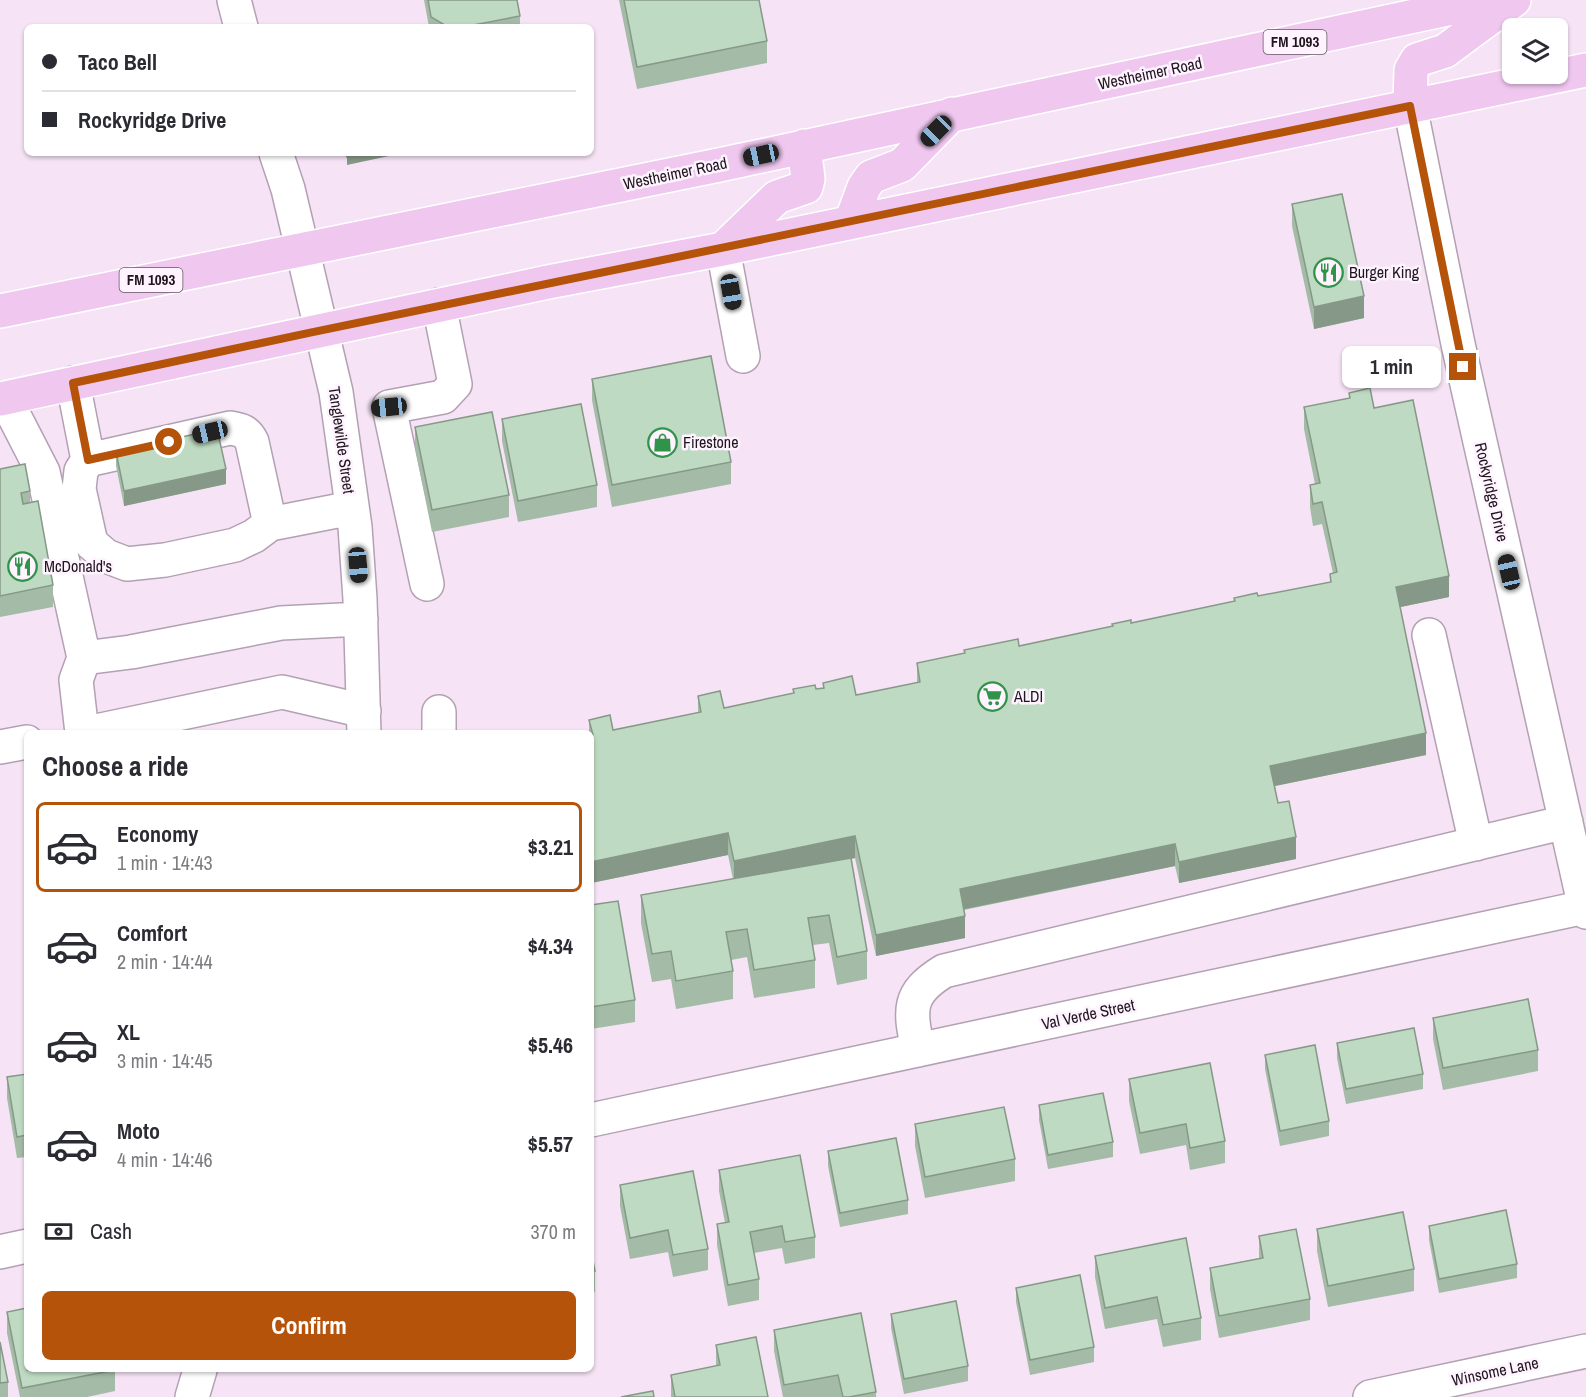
<!DOCTYPE html>
<html lang="en">
<head>
<meta charset="utf-8">
<style>
	body { margin:0; font-family:"Archivo Narrow",sans-serif; background:#f2f2f3; color:#2b2b33; height:100vh; display:flex; flex-direction:column; font-size:22px; white-space:nowrap }
	* { box-sizing:border-box; margin:0 }
	p { font-size:20px; color:#7c7c81 }
	.icon { flex:none; width:33px; height:33px; fill:none; stroke:currentColor; stroke-width:2; stroke-linecap:round; stroke-linejoin:round }
	.map { position:relative; flex:1; overflow:hidden }
	.drawer { position:absolute; left:24px; top:730px; width:570px; height:642px; display:flex; flex-direction:column; background:#fff; border-radius:9px; box-shadow:0 2px 4px #0004 }
	.drawer>* { flex:none }
	.guide { position:absolute; left:24px; top:24px; width:570px; height:132px; border-radius:9px; box-shadow:0 2px 4px #0004; display:grid; align-content:center; height:132px; padding:0 18px; background:#fff }
	.controls { position:absolute; left:1502px; top:18px; display:grid; gap:12px }
	.controls a { display:grid; place-items:center; width:66px; height:66px; border-radius:9px; background:#fff; box-shadow:0 2px 4px #0004; font-size:30px }
	.end { position:absolute; width:27px; height:27px; margin:-14px; border:8px solid #b45309; background:#fff; box-shadow:0 0 0 3px #fff }
	.from { border-radius:50% }
	.bubble { position:absolute; height:42px; border-radius:9px; background:#fff; box-shadow:0 2px 4px #0004; font-size:20px; font-weight:700; line-height:42px; text-align:center }
	.car { position:absolute; width:18px; height:36px; margin:-18px -9px; border-radius:8px; box-shadow:0 0 4px 2px #0007; background:linear-gradient(#222 24%,#8ab4d8 0 40%,#222 0 76%,#8ab4d8 0 86%,#222 0) }
	.guide b { display:flex; align-items:center; gap:21px; height:57px; font-size:22px }
	.guide b+b { border-top:2px solid #e1e1e2 }
	.guide i { width:15px; height:15px; background:#2b2b33 }
	ul { padding:0; list-style:none }
	li { display:flex; align-items:center; gap:18px; height:90px; margin:0 12px 9px; padding:0 6px; border:3px solid transparent; border-radius:9px }
	li div { flex:1 }
	li b { display:block; font-size:22px }
	li em { font-style:normal; font-weight:700 }
	li.selected { border-color:#b45309 }
	li>.icon { width:54px; height:54px; stroke-width:1.5 }
	h2 { padding:0 18px; font-size:27px; line-height:72px }
	.pay { display:flex; align-items:center; gap:15px; height:66px; padding:0 18px; font-size:22px }
	.pay p { margin-inline-start:auto }
	.primary-button { display:flex; gap:12px; margin-top:auto; padding:12px 18px }
	.primary-button a { flex:1; height:69px; border-radius:9px; background:#b45309; color:#fff; font-size:24px; font-weight:700; line-height:69px; text-align:center }
	.map>svg:first-child { display:block }
</style>
</head>
<body>
<div class="map">
<svg width="1586" height="1397" viewBox="0 0 1586 1397">
	<rect width="100%" height="100%" fill="#f6e3f5"/>
	<g fill="none" stroke-linecap="round" stroke-linejoin="round">
		<defs>
			<path id="minor" d="M234 0 241 27
				M1410 106 1458 344 1586 912
				M276 153 288 189 336 392 355 527 360 599 364 734
				M723 249 743 356
				M73 383 88 460 81 471 79 489 91 543 106 556 127 564 165 560 235 545 254 536 270 524 352 508
				M5 398 43 472 84 658 76 680 82 733
				M88 460 230 428C241 430 247 431 252 442L270 524
				M427 584 389 407 443 397 455 384 439 305
				M1429 635 1476 844
				M84 658 131 652 281 623 361 619
				M439 712V734
				M82 734 282 692 364 711
				M0 747 27 742
				M918 1050C910 1011 906 994 944 971L1566 822
				M591 1120 1585 907
				M0 1252 27 1246
				M192 1397 200 1370
				M1370 1397 1586 1351"/>
			<path id="major" d="M1410 106 1411 70 1417 60 1445 51 1514 0
				M851 222 864 187 871 177 902 165 952 114
				M723 249 777 197 806 187 808 179 804 146
				M0 311 719 165 1489 0
				M0 399 548 282 723 249 1586 70"/>
		</defs>
		<use href="#minor" stroke="#b3a1b3" stroke-width="36"/>
		<use href="#major" stroke="#fff" stroke-width="36"/>
		<use href="#minor" stroke="#fff" stroke-width="33"/>
		<use href="#major" stroke="#efc7ef" stroke-width="33"/>
	</g>
	<path fill="#a4bba7" d="M424 0H517L520 16V27H429Z
		M619 0H759L767 41V63L637 89Z
		M1292 204 1364 318 1314 329 1292 226Z
		M592 379 731 462V484L612 507 592 400Z
		M1349 393 1374 408 1449 597 1400 607 1426 755 1275 786 1278 803 1296 859 1179 883 1175 866 964 910 965 938 876 956 855 858 851 859 867 951V979L837 985 829 943 813 945 815 960V988L754 998 747 957 731 960 733 971V999L676 1009 671 979 652 982 641 923V895L733 879 728 855 591 883V734H589V720L613 730 698 713V696L724 708 793 693V689H816L823 688V683L856 695 917 683V663L964 653V650L1019 646 1234 602V598L1258 596 1330 582V574L1333 573 1322 524 1313 526 1310 507V485L1315 484 1304 429V407L1349 398Z
		M502 419 597 485V507L518 522 502 441Z
		M415 427 509 495V517L432 532 415 448Z
		M116 452 226 484 124 506 116 466Z
		M0 469 30 491V502L53 585V607L0 617Z
		M591 905 635 1000V1022L591 1029Z
		M1433 1018 1538 1050V1071L1443 1090 1433 1039Z
		M1337 1043 1423 1074V1089L1346 1104 1337 1058Z
		M1265 1055 1329 1121V1136L1280 1146 1265 1069Z
		M27 1074V1157L17 1158 7 1098V1077Z
		M1129 1079 1225 1141V1163L1190 1170 1186 1145 1140 1154 1129 1101Z
		M1039 1105 1113 1142V1157L1048 1169 1039 1120Z
		M915 1124 1015 1159V1181L925 1198 915 1146Z
		M828 1151 908 1200V1214L840 1227 828 1166Z
		M719 1170 815 1237V1258L785 1264 782 1248 754 1253 759 1279V1300L728 1306 717 1245V1224L725 1223 719 1191Z
		M620 1185 708 1249V1270L673 1277 668 1252 630 1259 620 1206Z
		M1429 1226 1517 1264V1278L1439 1293 1429 1240Z
		M1317 1229 1414 1269V1291L1328 1307 1317 1251Z
		M1259 1236 1310 1299V1320L1219 1338 1210 1289V1268L1259 1258Z
		M591 1251 595 1271V1292L591 1293Z
		M1095 1256 1201 1318V1340L1163 1347 1157 1319 1105 1329 1095 1277Z
		M1016 1288 1094 1347V1362L1030 1375 1016 1302Z
		M7 1312 115 1370V1391L87 1397H20L7 1333Z
		M891 1314 968 1366V1381L904 1394 891 1328Z
		M774 1330 876 1392V1397H783L774 1351Z
		M0 1342 8 1382V1397H0Z
		M716 1345 768 1397H671V1375L716 1366Z"/>
	<path fill="#869988" d="M368 153H403L347 165V157Z
		M1364 296V318L1314 329V307Z
		M226 469V484L124 506V491Z
		M1449 576V597L1396 608V587Z
		M1426 733V755L1270 787V766Z
		M728 833V855L591 883V862Z
		M855 836V858L734 883V861Z
		M1296 837V859L1179 883V862Z
		M1175 844V866L960 910V889Z
		M965 916V938L876 956V935Z"/>
	<path fill="#bfdac2" stroke="#869988" stroke-width="1.5" d="M428 0H517L520 16 463 27H448L431 17Z
		M624 0H759L767 41 637 67Z
		M346 153H368L347 157Z
		M1342 194 1364 296 1314 307 1292 204Z
		M711 356 731 462 612 485 592 379Z
		M1370 388 1374 408 1413 400 1449 576 1396 587 1426 733 1270 766 1278 803 1289 801 1296 837 1179 862 1175 844 960 889 965 916 876 935 855 836 734 861 728 833 591 862V735H593L589 720 610 715 613 730 701 712 698 696 720 691 724 708 794 693 793 689 815 685 816 689 824 688 823 683 852 676 856 695 920 682 917 663 965 653 964 650 1018 639 1019 646 1113 626 1112 624 1131 620V623L1235 601 1234 598 1257 593 1258 596 1331 582 1330 574 1337 572 1322 502 1313 504 1310 485 1320 483 1304 407 1350 398 1349 393Z
		M581 404 597 485 518 501 502 419Z
		M492 412 509 495 432 510 415 427Z
		M217 429 226 469 124 491 116 452Z
		M25 464 30 491 21 493 23 504 38 501 53 585 0 596V469Z
		M851 858 867 951 837 957 829 915 808 918 815 960 754 970 747 929 726 932 733 971 676 981 671 951 652 954 641 895Z
		M618 901 635 1000 591 1007V905Z
		M1528 999 1538 1050 1443 1068 1433 1018Z
		M1414 1028 1423 1074 1346 1089 1337 1043Z
		M1315 1045 1329 1121 1280 1131 1265 1055Z
		M1210 1063 1225 1141 1190 1148 1186 1124 1140 1133 1129 1079Z
		M27 1074V1135L17 1137 7 1077Z
		M1103 1093 1113 1142 1048 1155 1039 1105Z
		M1004 1107 1015 1159 925 1177 915 1124Z
		M896 1138 908 1200 840 1213 828 1151Z
		M800 1155 815 1237 785 1242 782 1226 750 1232 759 1279 728 1285 717 1224 729 1222 719 1170Z
		M693 1171 708 1249 673 1255 668 1230 630 1238 620 1185Z
		M1506 1210 1517 1264 1439 1279 1429 1226Z
		M1403 1212 1414 1269 1328 1286 1317 1229Z
		M1296 1229 1310 1299 1219 1316 1210 1268 1263 1258 1259 1236Z
		M1186 1238 1201 1318 1163 1325 1157 1297 1105 1308 1095 1256Z
		M591 1251 595 1271H591Z
		M1080 1275 1094 1347 1030 1360 1016 1288Z
		M956 1301 968 1366 904 1379 891 1314Z
		M27 1308V1370H115L22 1388 7 1312Z
		M861 1313 876 1392 849 1397H843L838 1375 784 1385 774 1330Z
		M756 1337 768 1397H675L671 1375 720 1365 716 1345Z
		M0 1342 8 1382 0 1383Z
		M653 1391 654 1397H621Z"/>
	<g fill="none" stroke-linecap="round" stroke-linejoin="round">
		<path stroke="#b45309" stroke-width="8" d="M169 442 88 460 73 383C518 287 965 200 1410 106L1463 367"/>
	</g>
	<defs>
		<symbol id="restaurant-ring" viewBox="-11 -11 22 22"><circle r="9.5" fill="#fef3fe" stroke="#2f9449" stroke-width="1.5"/><path d="M-5-6h1v4h1v-4h1v4h1v-4h1v5L-1.5 .5V6h-2V.5L-5-1ZM5-6V6H3V1.5H1.5Q1.5-4 5-6Z" fill="#2f9449"/></symbol>
		<symbol id="shop-ring" viewBox="-11 -11 22 22"><circle r="9.5" fill="#fef3fe" stroke="#2f9449" stroke-width="1.5"/><path d="M-5-2.5h2.3a2.7 3.5 0 0 1 5.4 0H5L5.5 6h-11ZM-1.5-2.5h3a1.5 2.3 0 0 0-3 0Z" fill="#2f9449"/></symbol>
		<symbol id="supermarket-ring" viewBox="-11 -11 22 22"><circle r="9.5" fill="#fef3fe" stroke="#2f9449" stroke-width="1.5"/><path d="M-6-5.5h2.5l.6 2H6L4.5 2H-2.5L-4.4-4H-6ZM-1.5 3.2a1.3 1.3 0 1 0 .1 0ZM3 3.2a1.3 1.3 0 1 0 .1 0Z" fill="#2f9449"/></symbol>
	</defs>
	<g fill-rule="evenodd">
		<use href="#restaurant-ring" x="1312" y="256" width="33" height="33"/>
		<use href="#shop-ring" x="646" y="426" width="33" height="33"/>
		<use href="#restaurant-ring" x="6" y="550" width="33" height="33"/>
		<use href="#supermarket-ring" x="976" y="680" width="33" height="33"/>
	</g>
	<g text-anchor="middle" stroke-width="5" stroke-linejoin="round" paint-order="stroke">
		<g fill="#fef3fe" stroke="#605860" stroke-width="1.5">
			<rect x="1263.5" y="30" width="63" height="24" rx="4.5"/>
			<rect x="119.5" y="268" width="63" height="24" rx="4.5"/>
		</g>
		<g font-size="15" font-weight="bold" fill="#1d161d">
			<text x="1295" y="47">FM 1093</text>
			<text x="151" y="285">FM 1093</text>
		</g>
		<g font-size="16" fill="#1d161d" stroke="#fef3fe">
			<text transform="translate(1150 73) rotate(-12)" y="6">Westheimer Road</text>
			<text transform="translate(675 173) rotate(-12)" y="6">Westheimer Road</text>
			<text transform="translate(342 440) rotate(82)" y="6">Tanglewilde Street</text>
			<text transform="translate(1492 492) rotate(77)" y="6">Rockyridge Drive</text>
			<text transform="translate(1088 1014) rotate(-12)" y="6">Val Verde Street</text>
			<text transform="translate(1495 1371) rotate(-12)" y="6">Winsome Lane</text>
		</g>
		<g font-size="16" fill="#1d161d" stroke="#fef3fe" text-anchor="start">
			<text x="1349" y="278">Burger King</text>
			<text x="683" y="448">Firestone</text>
			<text x="44" y="572">McDonald's</text>
			<text x="1014" y="702">ALDI</text>
		</g>
	</g>
</svg>
<div class="controls">
<a><svg class="icon" aria-label="layers" viewBox="0 0 24 24"><path d="M12 4l9 5-9 5-9-5zM3 14l9 5 9-5"/></svg></a>
</div>
<i class="end from" style="left:169px;top:442px"></i>
<i class="end" style="left:1463px;top:367px"></i>
<div class="bubble" style="left:1342px;top:346px;width:99px">1 min</div>
<i class="car" style="left:936px;top:131px;rotate:225deg"></i>
<i class="car" style="left:761px;top:155px;rotate:258deg"></i>
<i class="car" style="left:731px;top:292px;rotate:170deg"></i>
<i class="car" style="left:389px;top:407px;rotate:264deg"></i>
<i class="car" style="left:210px;top:432px;rotate:257deg"></i>
<i class="car" style="left:358px;top:565px;rotate:175deg"></i>
<i class="car" style="left:1509px;top:572px;rotate:347deg"></i>
<div class="guide">
<b><i class="from"></i>Taco Bell</b>
<b><i></i>Rockyridge Drive</b>
</div>
<section class="drawer">
<h2>Choose a ride</h2>
<ul>
<li class="selected"><svg class="icon" aria-label="car" viewBox="0 0 24 24"><path d="M5 17H2v-5l4-1 3-4h7l3 4 3 1v5h-3M9 17h6M6 11h13"/><circle cx="7" cy="17" r="2"/><circle cx="17" cy="17" r="2"/></svg><div><b>Economy</b><p>1 min · 14:43</p></div><em>$3.21</em></li>
<li><svg class="icon" aria-label="car" viewBox="0 0 24 24"><path d="M5 17H2v-5l4-1 3-4h7l3 4 3 1v5h-3M9 17h6M6 11h13"/><circle cx="7" cy="17" r="2"/><circle cx="17" cy="17" r="2"/></svg><div><b>Comfort</b><p>2 min · 14:44</p></div><em>$4.34</em></li>
<li><svg class="icon" aria-label="car" viewBox="0 0 24 24"><path d="M5 17H2v-5l4-1 3-4h7l3 4 3 1v5h-3M9 17h6M6 11h13"/><circle cx="7" cy="17" r="2"/><circle cx="17" cy="17" r="2"/></svg><div><b>XL</b><p>3 min · 14:45</p></div><em>$5.46</em></li>
<li><svg class="icon" aria-label="car" viewBox="0 0 24 24"><path d="M5 17H2v-5l4-1 3-4h7l3 4 3 1v5h-3M9 17h6M6 11h13"/><circle cx="7" cy="17" r="2"/><circle cx="17" cy="17" r="2"/></svg><div><b>Moto</b><p>4 min · 14:46</p></div><em>$5.57</em></li>
</ul>
<div class="pay"><svg class="icon" aria-label="cash" viewBox="0 0 24 24"><path d="M3 7h18v10H3z"/><circle cx="12" cy="12" r="2"/></svg>Cash<p>370 m</p></div>
<div class="primary-button"><a>Confirm</a></div>
</section>
</div>
</body>
</html>
